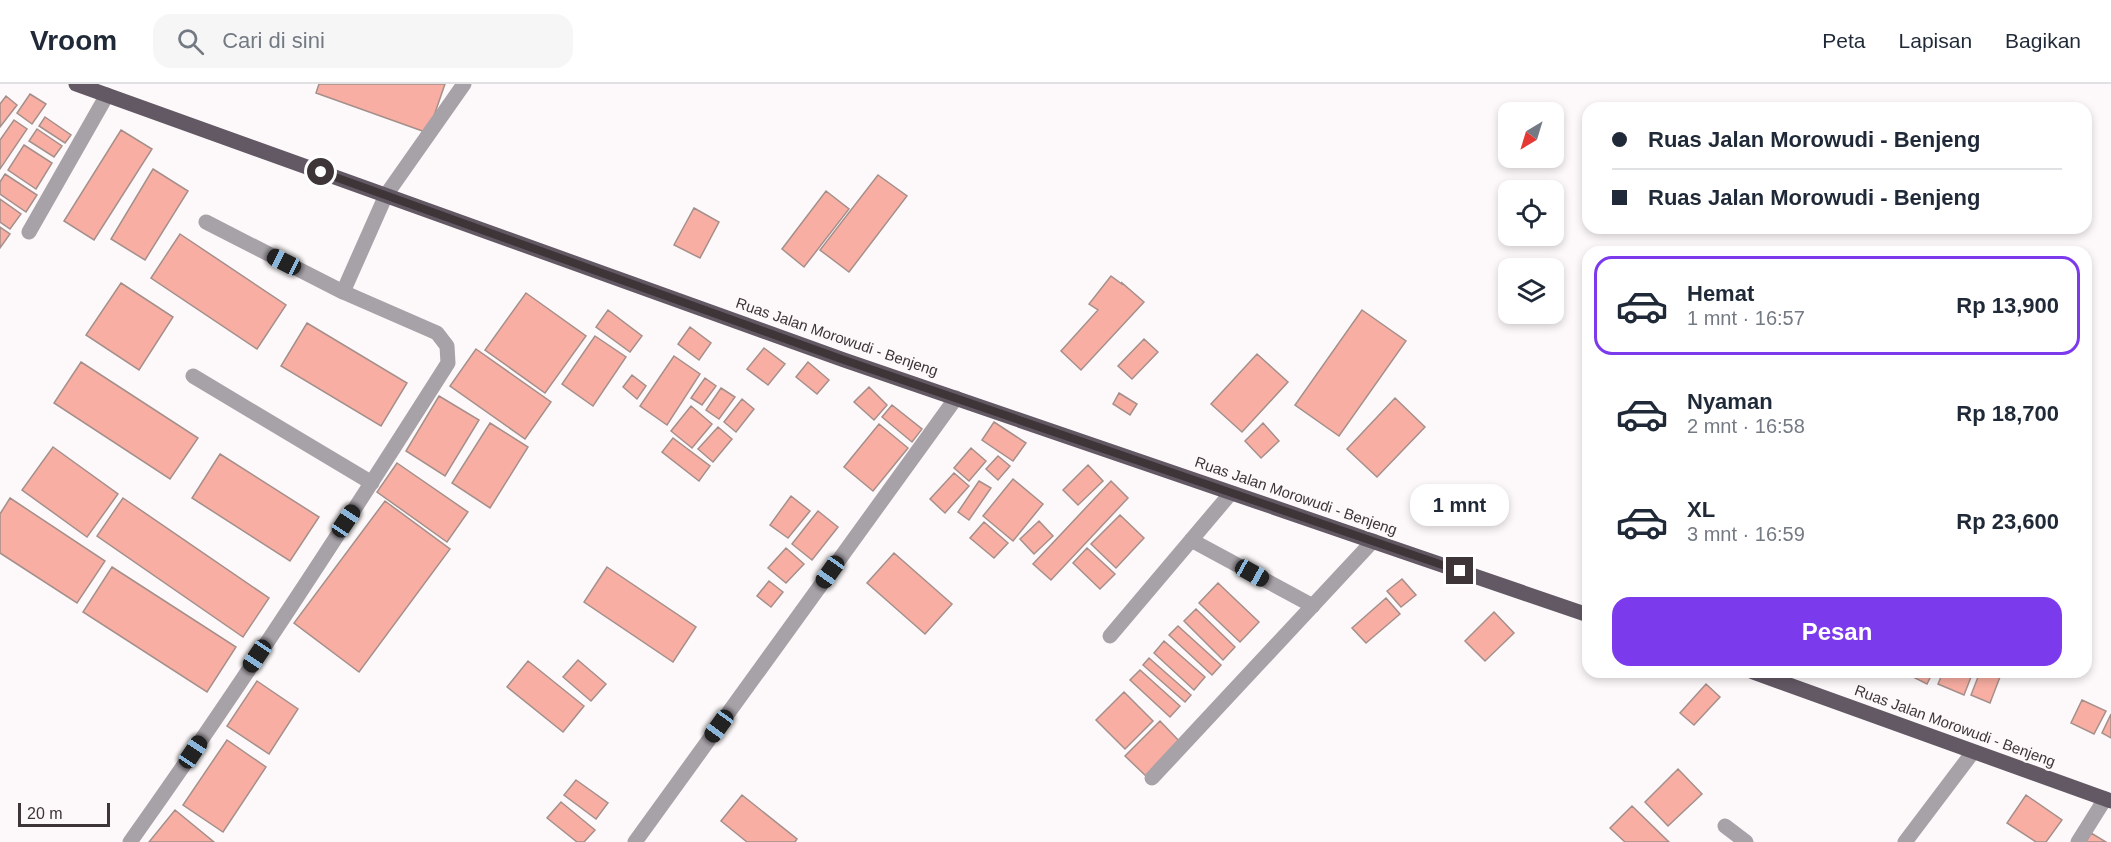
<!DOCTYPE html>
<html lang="id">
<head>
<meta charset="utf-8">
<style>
	body { margin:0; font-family:Arial,sans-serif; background:#f6f6f7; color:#1f2937; height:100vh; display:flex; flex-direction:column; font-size:22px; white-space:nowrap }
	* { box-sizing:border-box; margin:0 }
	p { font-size:20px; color:#747a83 }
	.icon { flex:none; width:33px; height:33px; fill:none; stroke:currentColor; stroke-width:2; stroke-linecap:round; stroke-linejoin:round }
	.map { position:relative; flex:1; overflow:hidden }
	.sheet { position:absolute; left:1582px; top:162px; width:510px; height:432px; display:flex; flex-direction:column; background:#fff; border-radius:18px; box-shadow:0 3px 9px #0003 }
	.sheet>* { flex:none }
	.guide { position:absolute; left:1582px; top:18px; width:510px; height:132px; border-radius:18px; box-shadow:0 3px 9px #0003; display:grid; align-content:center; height:132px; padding:0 30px; background:#fff }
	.needle { width:39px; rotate:218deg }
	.tools { position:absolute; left:1498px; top:18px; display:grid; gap:12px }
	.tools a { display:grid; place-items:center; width:66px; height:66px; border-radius:12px; background:#fff; box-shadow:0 3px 9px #0003; font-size:30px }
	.scale { position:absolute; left:18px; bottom:15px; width:92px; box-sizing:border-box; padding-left:6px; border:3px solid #3e3538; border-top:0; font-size:16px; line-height:21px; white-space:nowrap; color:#3e3538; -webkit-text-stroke:4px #fdf9fa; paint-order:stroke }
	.end { position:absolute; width:27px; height:27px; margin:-14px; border:8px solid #3e3538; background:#fff; box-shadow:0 0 0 3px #fff }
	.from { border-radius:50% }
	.bubble { position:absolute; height:42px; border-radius:18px; background:#fff; box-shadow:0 3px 9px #0003; font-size:20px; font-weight:700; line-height:42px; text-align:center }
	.car { position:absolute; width:18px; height:36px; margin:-18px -9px; border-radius:8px; box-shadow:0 0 4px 2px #0007; background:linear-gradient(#222 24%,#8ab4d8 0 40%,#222 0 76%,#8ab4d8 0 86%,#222 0) }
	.guide b { display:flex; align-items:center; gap:21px; height:57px; font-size:22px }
	.guide b+b { border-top:2px solid #e0e1e3 }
	.guide i { width:15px; height:15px; background:#1f2937 }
	ul { padding:10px 0 0; list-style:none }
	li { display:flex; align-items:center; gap:18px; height:99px; margin:0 12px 9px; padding:0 18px; border:3px solid transparent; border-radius:18px }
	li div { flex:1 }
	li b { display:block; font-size:22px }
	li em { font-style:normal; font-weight:700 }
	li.selected { border-color:#7c3aed }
	li>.icon { width:54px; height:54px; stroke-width:1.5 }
	.primary-button { display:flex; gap:12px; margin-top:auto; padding:12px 30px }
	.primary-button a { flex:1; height:69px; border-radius:18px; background:#7c3aed; color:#fff; font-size:24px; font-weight:700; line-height:69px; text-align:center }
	header { display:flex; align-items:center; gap:36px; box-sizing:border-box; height:84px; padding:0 30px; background:#fff; border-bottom:2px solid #e0e1e3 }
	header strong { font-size:28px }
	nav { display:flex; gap:33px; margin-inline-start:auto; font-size:21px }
	.search { width:420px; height:54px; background:#f6f6f7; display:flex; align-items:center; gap:15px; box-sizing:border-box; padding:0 21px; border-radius:18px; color:#747a83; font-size:22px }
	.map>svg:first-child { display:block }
</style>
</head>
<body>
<header>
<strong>Vroom</strong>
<div class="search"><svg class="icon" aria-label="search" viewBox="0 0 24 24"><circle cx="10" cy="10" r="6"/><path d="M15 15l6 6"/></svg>Cari di sini</div>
<nav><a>Peta</a><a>Lapisan</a><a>Bagikan</a></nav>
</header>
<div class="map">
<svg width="2111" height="758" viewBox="0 0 2111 758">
	<rect width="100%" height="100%" fill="#fdf9fa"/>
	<path fill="#f8aea2" stroke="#a58f8b" stroke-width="1.5" d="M319 0H445L428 49 316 9Z
		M30 10 46 20 32 40 17 29Z
		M6 12 17 21 0 43V20Z
		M45 33 71 51 65 59 39 42Z
		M14 36 27 45 0 85V56Z
		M37 45 62 62 54 73 29 57Z
		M121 46 152 65 94 156 64 137Z
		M24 61 52 79 36 105 8 86Z
		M153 85 188 107 145 176 111 155Z
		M5 90 37 111 26 128 0 110V98Z
		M878 91 907 112 849 188 820 166Z
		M826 107 849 125 804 183 782 165Z
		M0 115 21 130 10 145 0 138Z
		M694 124 719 138 700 174 674 161Z
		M0 143 10 150 0 164Z
		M180 150 286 221 257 265 151 194Z
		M1111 192 1122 200V199L1144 218 1081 286 1061 267 1098 226 1089 220Z
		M121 199 173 233 139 286 86 251Z
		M526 209 586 252 545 309 485 266Z
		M608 226 642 252 630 268 596 243Z
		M1362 226 1406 257 1339 352 1295 321Z
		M307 239 407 299 381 342 281 282Z
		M690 243 711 259 699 276 678 260Z
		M595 252 626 273 593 322 562 300Z
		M1144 255 1158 268 1132 295 1118 282Z
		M764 264 785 280 768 301 747 285Z
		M476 265 551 318 525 355 450 302Z
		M1257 270 1288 298 1242 348 1211 320Z
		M674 272 700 290 667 341 640 322Z
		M81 278 198 354 170 395 54 319Z
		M808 278 829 296 817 310 796 293Z
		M632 291 646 302 637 315 623 303Z
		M705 294 716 302 702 321 691 314Z
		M869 303 887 321 874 336 854 318Z
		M721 304 735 313 719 335 706 326Z
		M1119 309 1137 320 1130 331 1113 320Z
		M439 312 479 336 445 392 406 367Z
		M1395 314 1425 343 1377 393 1347 365Z
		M742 315 754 325 736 348 724 338Z
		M892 321 922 345 912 358 882 333Z
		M691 322 712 340 692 364 671 347Z
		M994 338 1026 359 1013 377 982 356Z
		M490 339 528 363 490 424 452 399Z
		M1263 339 1279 357 1261 374 1245 357Z
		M879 340 908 364 873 407 844 383Z
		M718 343 732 355 713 378 698 365Z
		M673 354 710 382 699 397 662 368Z
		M53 363 118 410 87 453 22 406Z
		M971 364 986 377 969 397 954 384Z
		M220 370 319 433 290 477 192 414Z
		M998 372 1010 382 998 396 986 385Z
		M397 379 468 428 447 458 377 408Z
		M1088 381 1103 397 1078 421 1063 406Z
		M954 389 969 402 945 429 930 415Z
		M1013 395 1043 420 1013 457 983 432Z
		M979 397 991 404 969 436 958 428Z
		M1111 397 1128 414 1051 496 1033 480Z
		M791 412 810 427 788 454 770 441Z
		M10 414 105 477 77 519 0 469V430Z
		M123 414 269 514 243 553 97 452Z
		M385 417 450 465 359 588 294 539Z
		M818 427 838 443 812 476 792 460Z
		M1120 431 1144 454 1116 484 1091 460Z
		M1039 437 1053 452 1034 470 1020 455Z
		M984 438 1008 459 994 474 970 454Z
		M786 464 804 480 786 499 768 484Z
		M1087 464 1115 490 1100 505 1073 479Z
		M894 469 952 520 925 550 867 499Z
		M112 483 236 563 207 608 83 528Z
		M607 483 696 543 673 578 584 518Z
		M1402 495 1416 511 1401 523 1387 507Z
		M769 497 783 508 771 523 757 512Z
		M1218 499 1259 538 1240 558 1199 519Z
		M1386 514 1400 530 1366 559 1352 544Z
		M1196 525 1235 563 1223 576 1184 537Z
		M1494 528 1514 549 1485 577 1465 557Z
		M1178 542 1221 581 1212 591 1169 551Z
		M1164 557 1205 593 1194 606 1154 569Z
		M1149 574 1191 611 1185 618 1143 581Z
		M578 576 606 600 591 617 563 593Z
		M528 577 584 622 563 648 507 603Z
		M1140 586 1180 622 1170 633 1130 596Z
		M1916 588H1933L1927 600 1913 593Z
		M1943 588H1973L1964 611 1938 600Z
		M1980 588H1987L2000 593 1990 619 1971 611Z
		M257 597 298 625 269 670 227 642Z
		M1706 600 1720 613 1694 641 1680 629Z
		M1124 608 1153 637 1125 665 1096 636Z
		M2082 616 2106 627 2094 650 2071 639Z
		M2111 630V654L2102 649Z
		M1160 637 1181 659 1147 693 1125 672Z
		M227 656 266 683 223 748 183 721Z
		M1678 685 1702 710 1668 742 1645 718Z
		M576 696 608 719 596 735 564 711Z
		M742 711 797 755 795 758H747L721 737Z
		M2026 711 2062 736 2046 758H2036L2007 739Z
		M561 718 595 746 584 758H577L547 734Z
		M1632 722 1669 758H1625L1610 744Z
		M175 726 214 758H149Z
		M2091 749 2106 758H2085Z"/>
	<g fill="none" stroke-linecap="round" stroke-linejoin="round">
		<path stroke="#a7a1a8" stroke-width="15" d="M206 138 343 208
			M29 148 107 11
			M193 292 372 399
			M1191 456 1313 522
			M1110 552 1231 409
			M1152 694 1373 457
			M1725 742 1746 758
			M130 758C241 602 345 441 448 279L447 262 437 249 343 208 386 111 464 0
			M635 758 956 314
			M1905 758 1973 668
			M2078 758 2105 715"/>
		<path stroke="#635965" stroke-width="15" d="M76 0 844 276 1588 531
			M1753 588 2111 717"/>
	</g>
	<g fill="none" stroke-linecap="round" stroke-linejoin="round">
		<path stroke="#3e3538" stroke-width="8" d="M321 88 844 276 1460 487"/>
	</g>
	<g text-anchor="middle" stroke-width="4.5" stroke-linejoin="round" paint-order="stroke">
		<g font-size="15" fill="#3e3538" stroke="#fdf9fa">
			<text transform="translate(837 253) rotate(19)" y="5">Ruas Jalan Morowudi - Benjeng</text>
			<text transform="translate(1296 412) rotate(19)" y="5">Ruas Jalan Morowudi - Benjeng</text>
			<text transform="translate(1955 642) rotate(20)" y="5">Ruas Jalan Morowudi - Benjeng</text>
		</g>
	</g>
</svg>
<div class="tools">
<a><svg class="needle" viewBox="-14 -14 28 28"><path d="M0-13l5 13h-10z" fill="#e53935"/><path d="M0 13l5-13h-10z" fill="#747a83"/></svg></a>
<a><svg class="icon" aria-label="locate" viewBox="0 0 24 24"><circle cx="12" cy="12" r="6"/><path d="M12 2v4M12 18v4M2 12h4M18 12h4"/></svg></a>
<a><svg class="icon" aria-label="layers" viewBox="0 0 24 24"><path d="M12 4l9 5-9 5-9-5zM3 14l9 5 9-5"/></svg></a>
</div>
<div class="scale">20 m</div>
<i class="end from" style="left:321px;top:88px"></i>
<i class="end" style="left:1460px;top:487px"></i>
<div class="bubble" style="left:1410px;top:400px;width:99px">1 mnt</div>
<i class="car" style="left:284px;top:178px;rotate:297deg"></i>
<i class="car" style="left:346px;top:437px;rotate:34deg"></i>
<i class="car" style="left:830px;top:488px;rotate:215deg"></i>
<i class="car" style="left:1252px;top:489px;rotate:119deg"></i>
<i class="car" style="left:257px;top:572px;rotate:214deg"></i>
<i class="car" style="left:719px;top:642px;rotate:216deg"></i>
<i class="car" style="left:193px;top:668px;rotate:34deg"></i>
<div class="guide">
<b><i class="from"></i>Ruas Jalan Morowudi - Benjeng</b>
<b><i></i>Ruas Jalan Morowudi - Benjeng</b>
</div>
<section class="sheet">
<ul>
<li class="selected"><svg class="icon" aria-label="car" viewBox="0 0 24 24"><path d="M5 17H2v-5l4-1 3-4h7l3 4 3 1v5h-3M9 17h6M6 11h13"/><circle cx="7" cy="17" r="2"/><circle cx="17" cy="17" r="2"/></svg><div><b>Hemat</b><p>1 mnt · 16:57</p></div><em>Rp 13,900</em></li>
<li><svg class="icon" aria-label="car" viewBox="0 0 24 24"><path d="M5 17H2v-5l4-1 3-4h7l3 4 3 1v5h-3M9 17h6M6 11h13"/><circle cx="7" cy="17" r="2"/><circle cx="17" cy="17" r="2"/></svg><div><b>Nyaman</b><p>2 mnt · 16:58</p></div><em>Rp 18,700</em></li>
<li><svg class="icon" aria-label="car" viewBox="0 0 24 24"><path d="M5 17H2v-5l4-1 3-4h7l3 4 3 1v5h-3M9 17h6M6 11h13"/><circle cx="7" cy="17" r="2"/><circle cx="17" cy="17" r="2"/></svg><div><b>XL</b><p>3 mnt · 16:59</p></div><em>Rp 23,600</em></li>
</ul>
<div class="primary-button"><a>Pesan</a></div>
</section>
</div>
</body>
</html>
